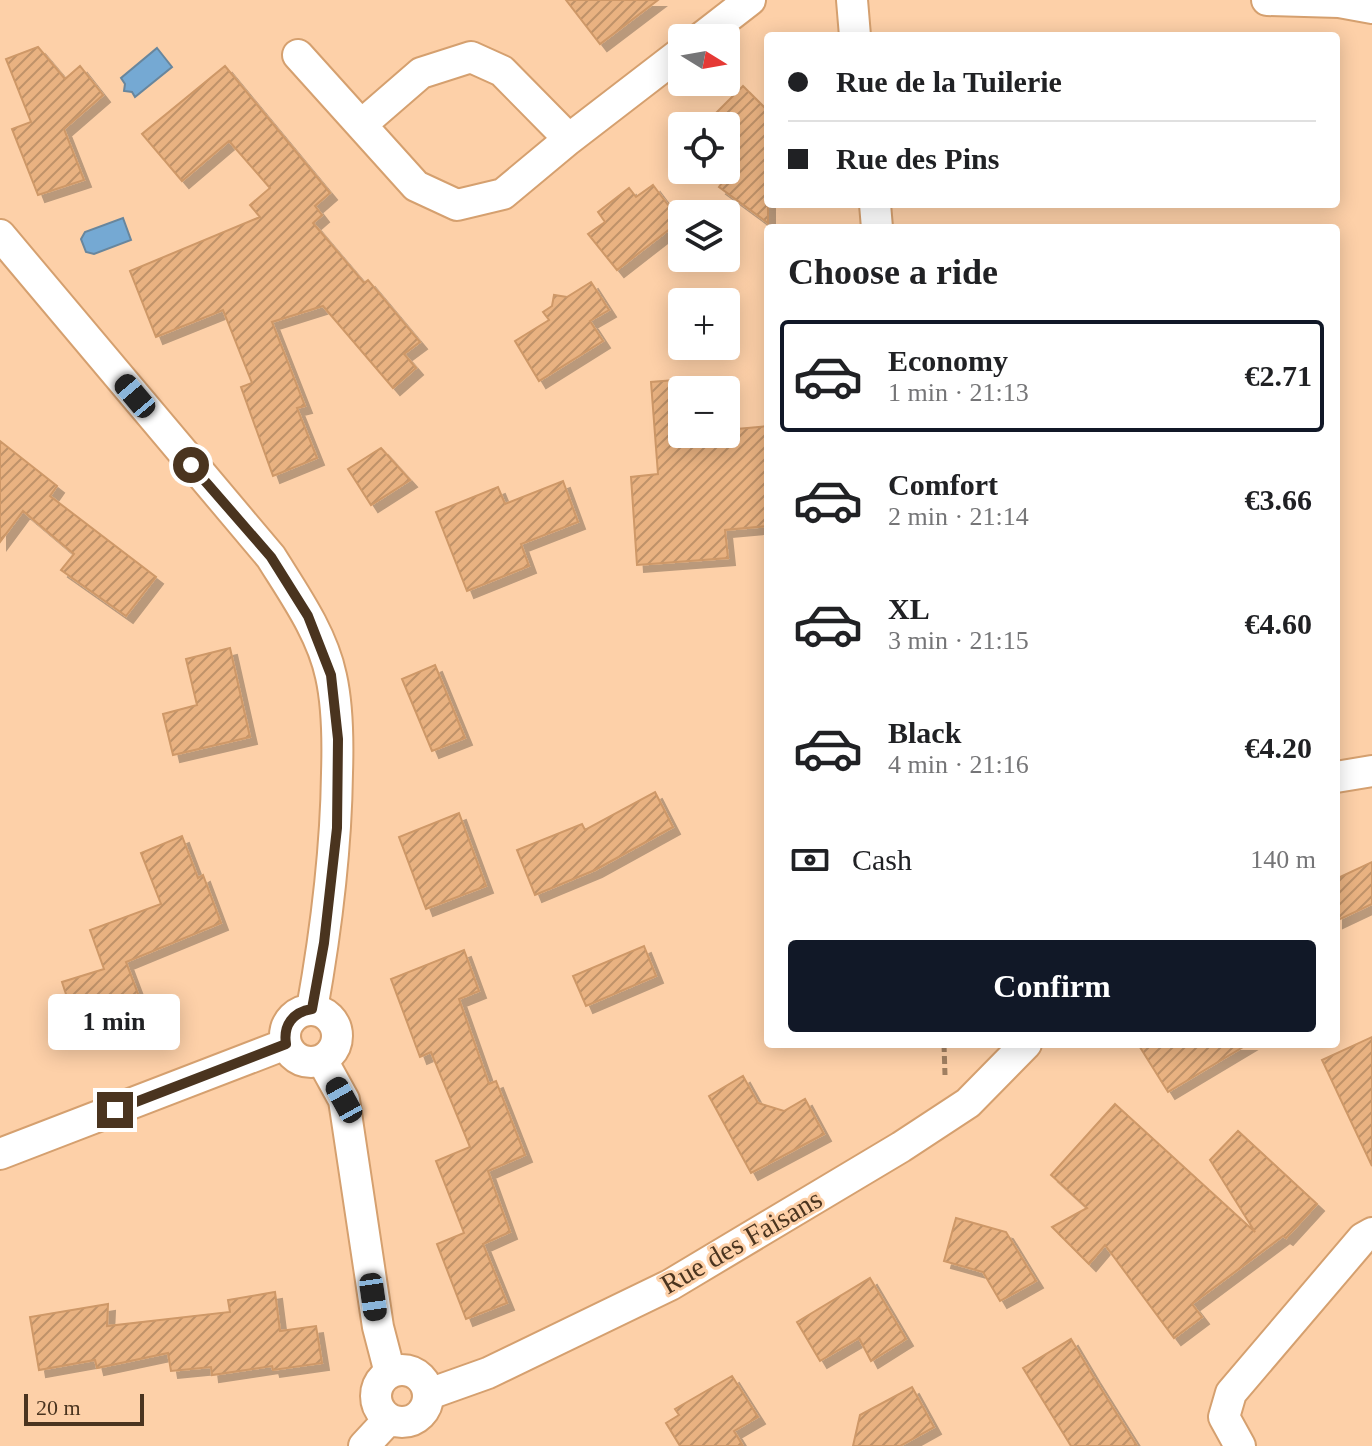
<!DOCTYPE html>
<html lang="en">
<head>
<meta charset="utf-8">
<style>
	body { margin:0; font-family:"Times New Roman",serif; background:#f6f6f6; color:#202124; height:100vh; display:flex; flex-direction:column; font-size:30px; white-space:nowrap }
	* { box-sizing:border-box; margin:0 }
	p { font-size:26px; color:#757577 }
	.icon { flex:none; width:44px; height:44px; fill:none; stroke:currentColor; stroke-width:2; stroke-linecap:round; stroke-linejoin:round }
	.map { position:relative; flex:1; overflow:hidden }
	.side { position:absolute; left:764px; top:224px; width:576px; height:824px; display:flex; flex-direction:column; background:#fff; border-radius:8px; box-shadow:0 4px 20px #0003 }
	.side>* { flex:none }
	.guide { position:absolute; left:764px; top:32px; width:576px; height:176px; border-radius:8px; box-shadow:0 4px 20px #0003; display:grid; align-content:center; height:176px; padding:0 24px; background:#fff }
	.needle { width:52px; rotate:101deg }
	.controls { position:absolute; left:668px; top:24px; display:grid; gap:16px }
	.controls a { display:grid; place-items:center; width:72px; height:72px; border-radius:8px; background:#fff; box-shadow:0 4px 20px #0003; font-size:40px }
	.scale { position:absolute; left:24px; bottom:20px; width:120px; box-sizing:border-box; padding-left:8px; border:4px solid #4a341f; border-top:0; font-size:22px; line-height:28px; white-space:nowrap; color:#4a341f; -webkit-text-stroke:6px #fdd0a8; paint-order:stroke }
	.end { position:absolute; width:36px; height:36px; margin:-18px; border:10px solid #4a341f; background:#fff; box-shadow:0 0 0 4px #fff }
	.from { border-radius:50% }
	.bubble { position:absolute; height:56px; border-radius:8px; background:#fff; box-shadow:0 4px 20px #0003; font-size:26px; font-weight:700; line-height:56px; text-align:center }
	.car { position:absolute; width:24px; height:48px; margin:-24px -12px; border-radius:10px; box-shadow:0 0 6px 2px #0007; background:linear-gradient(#222 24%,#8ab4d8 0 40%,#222 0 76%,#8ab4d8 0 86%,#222 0) }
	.guide b { display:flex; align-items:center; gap:28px; height:76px; font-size:30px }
	.guide b+b { border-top:2px solid #e0e0e0 }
	.guide i { width:20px; height:20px; background:#202124 }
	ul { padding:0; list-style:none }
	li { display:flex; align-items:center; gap:24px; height:112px; margin:0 16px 12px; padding:0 8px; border:4px solid transparent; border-radius:8px }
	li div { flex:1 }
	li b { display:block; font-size:30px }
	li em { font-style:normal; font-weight:700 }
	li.on { border-color:#111827 }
	li>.icon { width:72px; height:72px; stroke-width:1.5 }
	h2 { padding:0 24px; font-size:36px; line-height:96px }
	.pay { display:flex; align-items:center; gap:20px; height:88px; padding:0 24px; font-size:30px }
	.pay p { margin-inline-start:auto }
	.button { display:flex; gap:16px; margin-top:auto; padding:16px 24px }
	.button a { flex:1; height:92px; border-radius:8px; background:#111827; color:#fff; font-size:32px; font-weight:700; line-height:92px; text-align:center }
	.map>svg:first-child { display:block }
</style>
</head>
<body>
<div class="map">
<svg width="1372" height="1446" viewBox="0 0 1372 1446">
	<defs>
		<pattern id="building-hatch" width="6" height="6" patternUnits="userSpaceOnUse" patternTransform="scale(2)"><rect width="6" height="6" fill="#e9b281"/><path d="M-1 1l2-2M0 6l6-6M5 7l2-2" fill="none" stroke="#bf9269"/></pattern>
		<filter id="shadow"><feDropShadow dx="7" dy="7" stdDeviation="0" flood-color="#0004"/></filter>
	</defs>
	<rect width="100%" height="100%" fill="#fdd0a8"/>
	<path fill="#75a9d3" stroke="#68869d" stroke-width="2" d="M157 48 172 67 135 97 132 92 124 91 125 84 121 78Z
		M123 218 131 240 94 254 86 252 81 239 85 232Z"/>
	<path fill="url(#building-hatch)" stroke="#ce9867" stroke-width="2" filter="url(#shadow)" d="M566 0H658L600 44Z
		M38 47 65 79 80 66 103 95 64 129 84 180 38 195 12 129 31 122 6 59Z
		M225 66 330 193 315 206 322 215 313 223 364 283 368 280 420 342 404 354 416 368 393 388 323 306 272 322 305 406 297 408 317 458 273 476 241 387 252 383 223 310 156 337 130 271 260 217 250 205 270 188 229 141 182 181 142 134Z
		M743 86 768 111V223L719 187 736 164 734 139 726 131V126H721L712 117Z
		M653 185 680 221 617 270 588 234 605 222 598 212 629 188 636 197Z
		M591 282 609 310 590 321 603 341 539 381 515 341 549 320 543 312 552 306 554 295 567 297Z
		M712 377 713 390H682V434H726V430L768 426V526L725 530 728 558 637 565 631 477 658 474 651 382Z
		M0 441 57 486 50 496 156 577 126 616 61 570 74 554 23 511 0 542Z
		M381 448 410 480 371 505 348 469Z
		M563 481 578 522 521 544 529 566 467 591 436 512 498 487 505 504Z
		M230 648 250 737 173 755 163 714 197 705 186 659Z
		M435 665 465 738 432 751 402 679Z
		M655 792 673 827 595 870 535 895 517 850 582 824 585 830Z
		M459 813 486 886 426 909 399 837Z
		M182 836 198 878 203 875 221 923 126 962 141 1002 76 1025 62 982 104 969 90 930 161 904 141 853Z
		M1372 862V904L1336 921V879Z
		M644 946 656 976 586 1006 573 976Z
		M464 950 479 991 459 999 489 1084 496 1081 525 1155 488 1171 510 1232 483 1244 507 1303 466 1319 437 1244 464 1233 436 1161 470 1147 431 1052 420 1057 391 979Z
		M1372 1037V1166L1322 1060Z
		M1138 1044H1248L1168 1092Z
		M743 1076 758 1103 784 1111 805 1099 824 1134 751 1173 709 1096Z
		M1115 1104 1255 1232 1210 1160 1238 1131 1317 1204 1286 1238 1283 1236 1192 1304 1202 1317 1174 1338 1105 1245 1089 1264 1052 1227 1087 1208 1051 1175Z
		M956 1218 1006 1232 1036 1281 1000 1301 983 1272 944 1261Z
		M870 1278 906 1339 871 1361 859 1338 820 1361 797 1322Z
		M275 1292 280 1331 316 1326 322 1363 273 1370 272 1366 212 1375 211 1367 171 1371 168 1353 97 1368 95 1360 39 1370 30 1317 108 1304 107 1326 230 1312 228 1300Z
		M1071 1339 1093 1376 1137 1446H1071L1023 1368Z
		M732 1376 758 1417 734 1431 743 1446H680L666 1423 679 1415 675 1409Z
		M912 1387 934 1427 900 1446H853L860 1415Z"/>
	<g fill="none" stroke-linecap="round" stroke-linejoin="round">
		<defs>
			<path id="street" d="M852 0 855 36
				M1267 0 1339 2 1372 8
				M701 38 750 0
				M298 55 416 186 457 205 503 194 569 139 682 52
				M361 125 421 73 471 57 502 71 569 139
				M875 204 877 228
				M0 235 271 557C294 594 322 633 331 676 338 707 338 742 337 773 336 853 326 931 312 1009
				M1336 777 1372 771
				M285 1036a26 26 0 1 1 52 0a26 26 0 1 1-52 0Z
				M322 1060 344 1100 378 1327 390 1373
				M0 1154 286 1044
				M376 1396a26 26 0 1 1 52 0a26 26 0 1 1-52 0Z
				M429 1394 488 1373 670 1285 901 1147 968 1103 1026 1044
				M364 1446 389 1419
				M1240 1446 1224 1417 1231 1393 1363 1238 1372 1233"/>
		</defs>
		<use href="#street" stroke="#d5a06f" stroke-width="34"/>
		<path stroke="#a07f61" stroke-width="5" stroke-dasharray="8 4" stroke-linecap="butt" d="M944 1044 945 1075"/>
		<use href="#street" stroke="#fff" stroke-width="30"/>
	</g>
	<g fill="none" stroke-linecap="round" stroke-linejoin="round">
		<path stroke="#4a341f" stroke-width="10" d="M115 1110 286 1044C283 1025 293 1012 312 1009L324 943 337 828 338 739 331 675 308 616 271 557 191 465"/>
	</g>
	<g text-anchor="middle" stroke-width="6" stroke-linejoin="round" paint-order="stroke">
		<g font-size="28" fill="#4a341f" stroke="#fdd0a8">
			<text transform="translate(741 1241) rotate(-30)" y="10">Rue des Faisans</text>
		</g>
	</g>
</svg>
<div class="controls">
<a><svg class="needle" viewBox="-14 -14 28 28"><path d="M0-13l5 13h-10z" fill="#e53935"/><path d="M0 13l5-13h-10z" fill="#757577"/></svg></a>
<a><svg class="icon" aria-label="locate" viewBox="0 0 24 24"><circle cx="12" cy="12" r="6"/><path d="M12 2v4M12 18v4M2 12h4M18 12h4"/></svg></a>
<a><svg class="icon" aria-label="layers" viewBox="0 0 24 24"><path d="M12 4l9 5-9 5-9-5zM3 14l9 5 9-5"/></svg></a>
<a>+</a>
<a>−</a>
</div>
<div class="scale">20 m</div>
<i class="end from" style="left:191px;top:465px"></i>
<i class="end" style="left:115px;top:1110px"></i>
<div class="bubble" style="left:48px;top:994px;width:132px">1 min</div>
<i class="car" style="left:135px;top:396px;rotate:320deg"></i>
<i class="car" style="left:344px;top:1100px;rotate:331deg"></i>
<i class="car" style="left:373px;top:1297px;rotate:172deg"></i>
<div class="guide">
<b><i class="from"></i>Rue de la Tuilerie</b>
<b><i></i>Rue des Pins</b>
</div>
<section class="side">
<h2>Choose a ride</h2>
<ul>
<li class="on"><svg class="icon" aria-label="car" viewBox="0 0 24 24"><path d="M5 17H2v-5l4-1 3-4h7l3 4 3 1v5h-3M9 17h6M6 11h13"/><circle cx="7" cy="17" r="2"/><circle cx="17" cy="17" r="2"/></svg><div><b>Economy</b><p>1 min · 21:13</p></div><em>€2.71</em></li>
<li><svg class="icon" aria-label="car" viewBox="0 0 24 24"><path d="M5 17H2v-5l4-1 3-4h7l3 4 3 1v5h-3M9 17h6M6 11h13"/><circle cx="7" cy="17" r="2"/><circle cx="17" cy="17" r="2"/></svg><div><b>Comfort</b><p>2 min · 21:14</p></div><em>€3.66</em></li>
<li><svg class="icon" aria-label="car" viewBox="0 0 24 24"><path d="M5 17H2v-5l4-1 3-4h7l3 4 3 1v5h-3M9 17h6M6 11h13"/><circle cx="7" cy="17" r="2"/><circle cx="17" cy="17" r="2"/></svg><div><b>XL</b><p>3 min · 21:15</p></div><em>€4.60</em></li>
<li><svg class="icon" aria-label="car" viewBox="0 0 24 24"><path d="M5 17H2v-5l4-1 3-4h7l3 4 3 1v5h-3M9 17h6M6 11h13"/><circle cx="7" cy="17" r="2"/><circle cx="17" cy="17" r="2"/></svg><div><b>Black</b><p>4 min · 21:16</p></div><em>€4.20</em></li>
</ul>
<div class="pay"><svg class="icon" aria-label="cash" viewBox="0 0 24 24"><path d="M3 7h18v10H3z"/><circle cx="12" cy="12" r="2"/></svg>Cash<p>140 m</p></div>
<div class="button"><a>Confirm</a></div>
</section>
</div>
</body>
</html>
